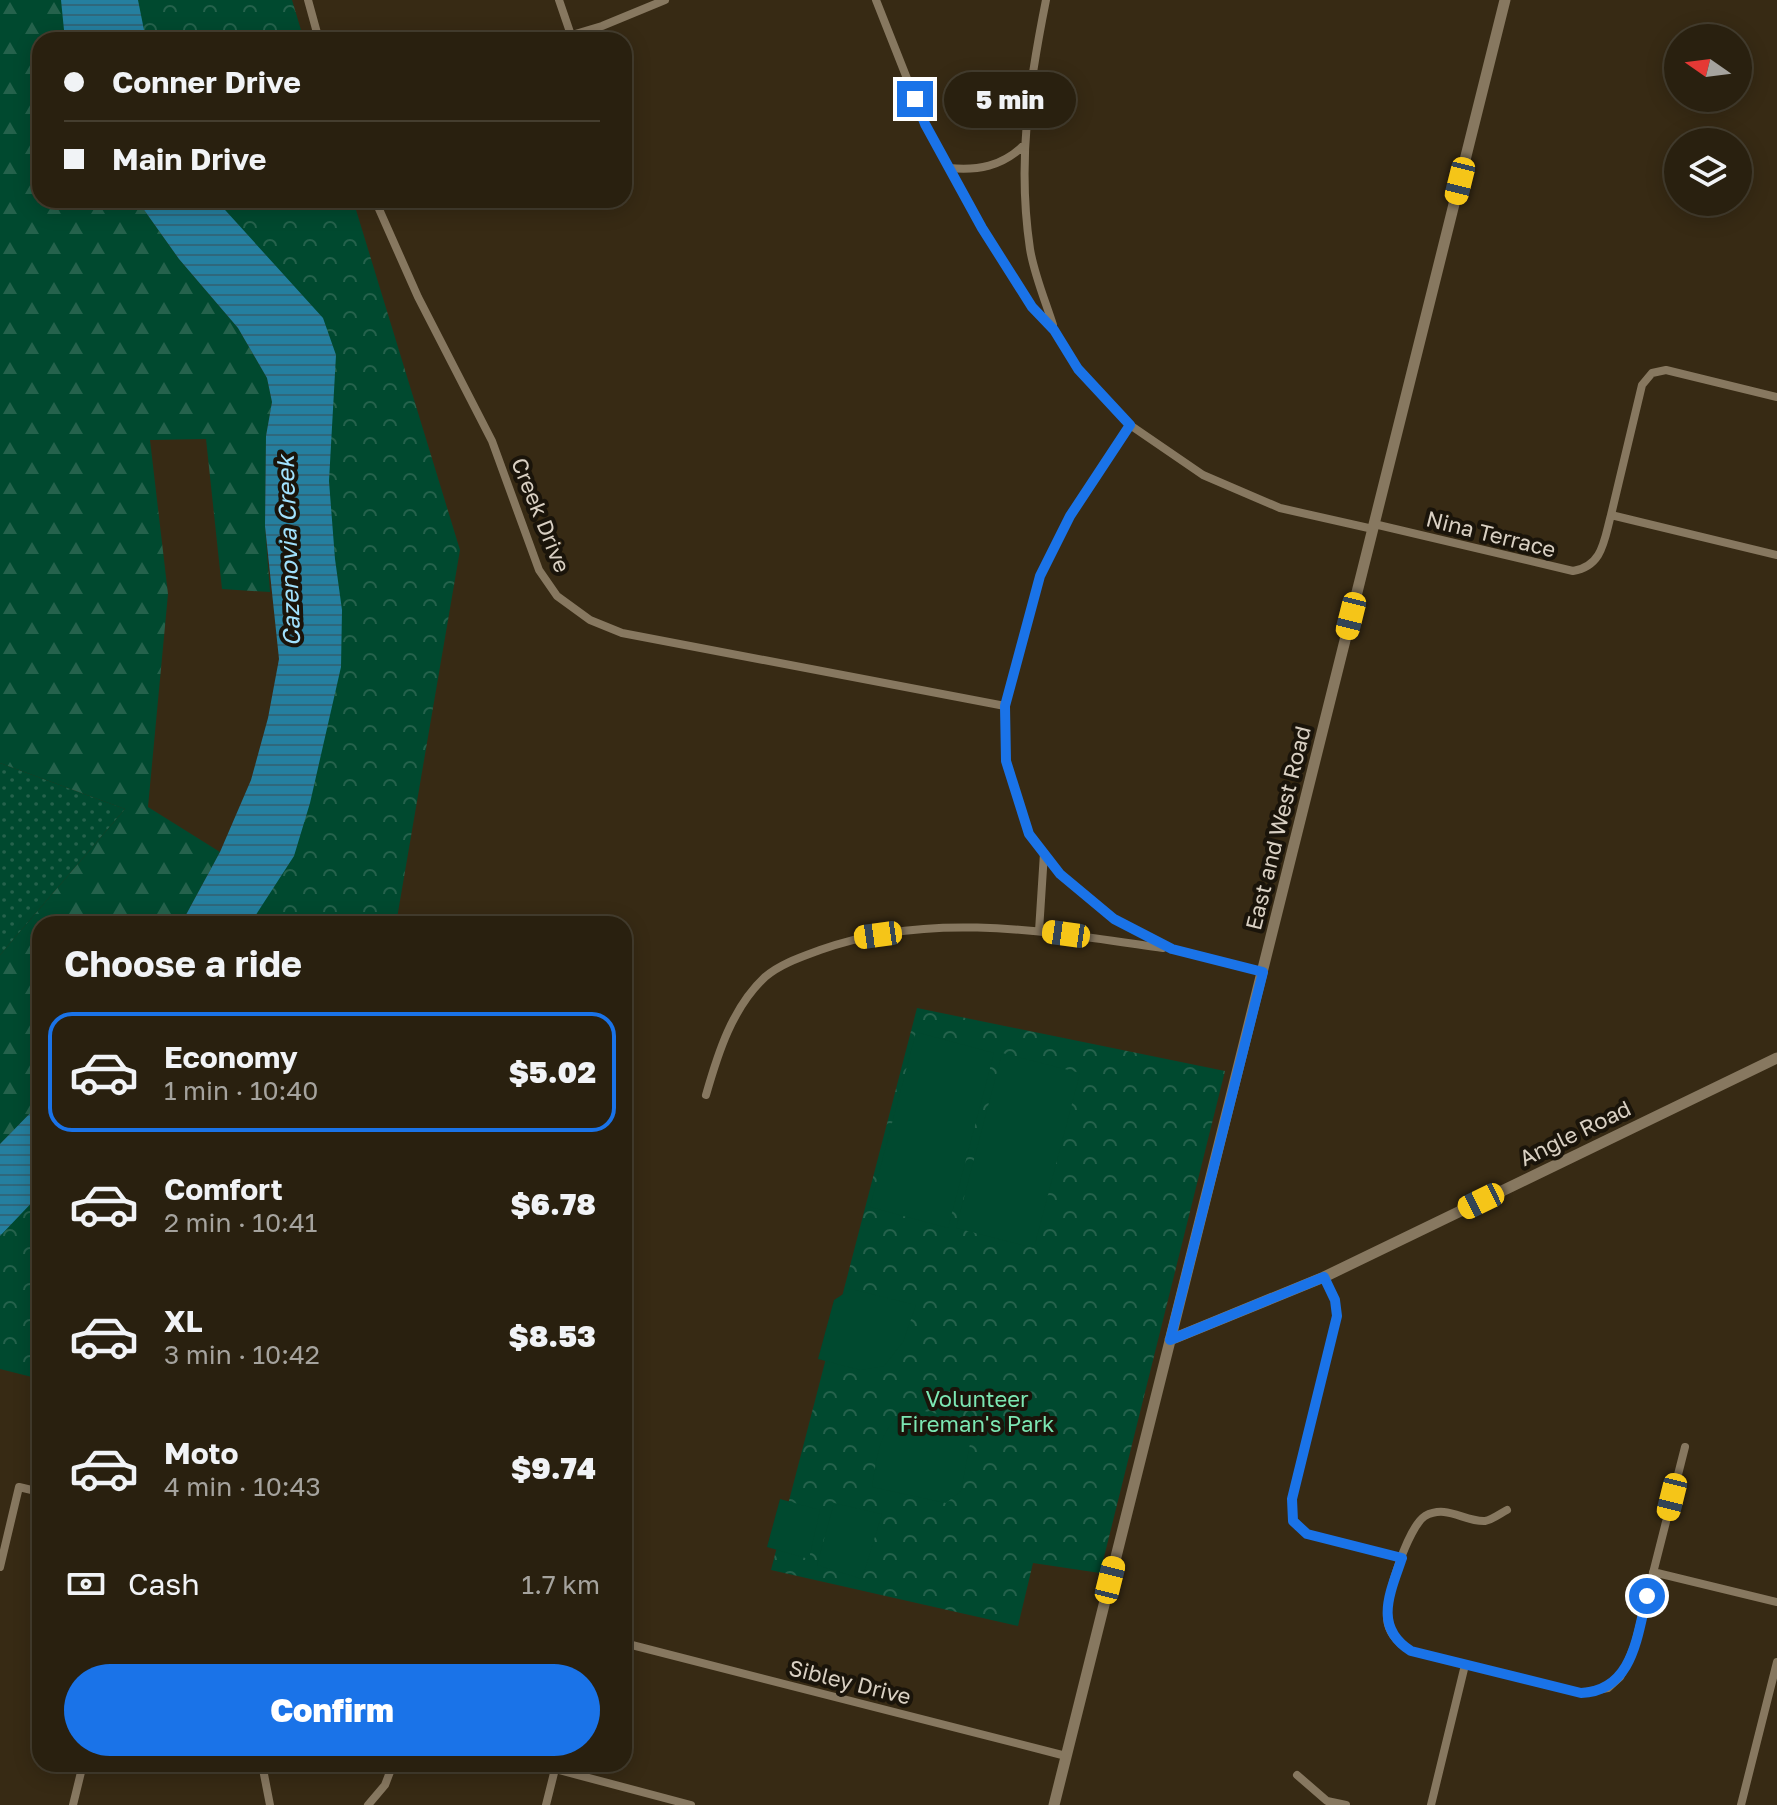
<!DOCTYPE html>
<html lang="en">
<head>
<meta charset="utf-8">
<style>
	body { margin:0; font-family:"Golos Text",sans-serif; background:#312818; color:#f1f3f6; height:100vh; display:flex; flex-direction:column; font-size:30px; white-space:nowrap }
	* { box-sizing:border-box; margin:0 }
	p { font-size:26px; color:#a5a39e }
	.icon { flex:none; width:44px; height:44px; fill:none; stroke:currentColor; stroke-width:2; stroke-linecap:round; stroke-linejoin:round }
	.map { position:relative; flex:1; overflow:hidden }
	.details { position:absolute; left:32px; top:916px; width:600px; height:856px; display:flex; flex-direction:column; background:#29200f; border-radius:24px; box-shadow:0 4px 20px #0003,0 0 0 2px #453e2f }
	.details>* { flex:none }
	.guide { position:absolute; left:32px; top:32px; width:600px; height:176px; border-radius:24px; box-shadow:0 4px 20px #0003,0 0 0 2px #453e2f; display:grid; align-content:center; height:176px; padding:0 32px; background:#29200f }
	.needle { width:52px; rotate:284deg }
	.tools { position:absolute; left:1664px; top:24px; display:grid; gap:16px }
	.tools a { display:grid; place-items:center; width:88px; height:88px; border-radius:50%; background:#29200f; box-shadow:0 4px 20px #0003,0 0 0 2px #453e2f; font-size:40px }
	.end { position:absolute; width:36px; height:36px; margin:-18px; border:10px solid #1a73e8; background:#fff; box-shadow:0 0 0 4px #fff }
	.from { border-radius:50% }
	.bubble { position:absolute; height:56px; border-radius:28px; background:#29200f; box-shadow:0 4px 20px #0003,0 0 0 2px #453e2f; font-size:26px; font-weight:800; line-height:56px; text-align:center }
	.car { position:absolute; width:24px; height:48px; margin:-24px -12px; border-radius:10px; box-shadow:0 0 6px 2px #0007; background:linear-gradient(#f5c518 24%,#345 0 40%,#f5c518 0 76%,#345 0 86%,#f5c518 0) }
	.guide b { display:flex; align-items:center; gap:28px; height:76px; font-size:30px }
	.guide b+b { border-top:2px solid #453e2f }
	.guide i { width:20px; height:20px; background:#f1f3f6 }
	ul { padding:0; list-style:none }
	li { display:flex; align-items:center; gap:24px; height:120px; margin:0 16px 12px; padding:0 16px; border:4px solid transparent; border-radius:24px }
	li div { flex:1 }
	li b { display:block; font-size:30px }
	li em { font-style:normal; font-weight:800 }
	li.active { border-color:#1a73e8 }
	li>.icon { width:72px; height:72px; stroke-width:1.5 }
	h2 { padding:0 32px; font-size:36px; line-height:96px }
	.pay { display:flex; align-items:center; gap:20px; height:88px; padding:0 32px; font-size:30px }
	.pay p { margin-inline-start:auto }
	.cta { display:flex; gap:16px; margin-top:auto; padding:16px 32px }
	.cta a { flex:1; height:92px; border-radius:48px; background:#1a73e8; color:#fff; font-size:32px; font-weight:800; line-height:92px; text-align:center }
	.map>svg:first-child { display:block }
</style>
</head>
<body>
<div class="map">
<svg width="1777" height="1805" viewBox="0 0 1777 1805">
	<defs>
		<pattern id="grass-dots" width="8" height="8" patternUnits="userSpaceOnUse" patternTransform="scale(2)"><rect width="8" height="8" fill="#00492f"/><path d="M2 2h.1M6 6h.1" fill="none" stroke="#25624c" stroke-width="1.8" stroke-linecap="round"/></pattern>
		<pattern id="forest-firs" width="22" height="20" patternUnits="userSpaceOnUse" patternTransform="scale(2)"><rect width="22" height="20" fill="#00492f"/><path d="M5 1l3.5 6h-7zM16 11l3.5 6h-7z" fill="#25624c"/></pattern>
		<pattern id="park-crowns" width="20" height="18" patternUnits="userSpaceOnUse" patternTransform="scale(2)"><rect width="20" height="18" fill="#00492f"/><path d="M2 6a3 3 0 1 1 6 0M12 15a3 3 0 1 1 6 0" fill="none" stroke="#25624c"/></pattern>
		<pattern id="water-rules" width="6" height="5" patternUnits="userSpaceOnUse" patternTransform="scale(2)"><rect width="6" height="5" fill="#257f9f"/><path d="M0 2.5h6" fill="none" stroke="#2f687c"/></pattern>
	</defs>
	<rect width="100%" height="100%" fill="#372a14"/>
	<path fill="url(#grass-dots)" d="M0 763 125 809 0 955Z"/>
	<path fill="url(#forest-firs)" d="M0 0H61L63 5 65 40H40V200H137L179 259 238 328 267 378 272 402 266 436 265 526 270 592 222 589 206 439 150 440 168 594 148 807 220 852 181 924H40V1103L0 1144V955L125 809 0 763Z"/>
	<path fill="url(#park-crowns)" d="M93 0H292L304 40H107Z
		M176 200H353L460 550 396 924H218L275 828 304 359Z
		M917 1008 1225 1071 1100 1573 1033 1563 1018 1626 771 1570Z
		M40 1158V1379L0 1369V1196Z"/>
	<path fill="#00492f" d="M916 1032 994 1053 948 1228 870 1207Z
		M1002 1053 1080 1073 1034 1248 956 1228Z
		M851 1289 916 1305 903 1342 884 1366 860 1370 818 1359 834 1300Z
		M920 1410 974 1422 961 1491 946 1503 872 1487C878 1453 880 1415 920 1410Z
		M780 1499 820 1510 809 1559 767 1547Z
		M834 1503 882 1514 862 1579 817 1565Z"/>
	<path fill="url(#water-rules)" d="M61 0H138L146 40H65Z
		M137 200H216L323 318 336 355 329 481 335 559 342 610 341 667 310 803 294 856 250 924H181L220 852 251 780 268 718 279 659 265 526 266 436 272 402 267 378 238 328 179 259Z
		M40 1103V1194L0 1236V1144Z"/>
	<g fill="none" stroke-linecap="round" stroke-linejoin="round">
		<path stroke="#877860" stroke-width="8" d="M308 0 319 40
			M559 0 571 35
			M876 0 925 124 982 228 1032 307 1054 330 1078 369 1130 425 1203 475 1280 508 1373 529
			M1046 0C1029 85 1017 162 1030 249 1034 274 1045 300 1053 325
			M555 40 602 26 665 0
			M949 168C978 171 1002 166 1023 146
			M375 200 418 297 492 441 539 570 557 596 590 620 622 633 1005 706
			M1777 397 1666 370 1652 373 1642 385 1611 515 1777 555
			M1130 425 1070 516 1040 576 1005 706 1006 761 1029 834 1060 874 1114 919 1172 949 1263 972
			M1374 524 1573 571C1603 566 1604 540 1611 515
			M1039 931 1044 853
			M706 1095C718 1053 732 1008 765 977 780 964 801 957 820 950 930 910 1050 932 1163 948
			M1324 1277 1335 1300 1337 1316 1292 1499 1293 1521 1307 1534 1402 1558
			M1507 1510C1501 1513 1492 1520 1485 1521 1464 1522 1447 1504 1425 1516 1408 1527 1385 1598 1387 1618 1388 1634 1399 1644 1411 1651L1581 1693 1608 1688 1620 1677 1626 1666 1635 1644 1685 1447
			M0 1567 19 1487 40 1492
			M1653 1572 1777 1602
			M624 1643 1066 1756
			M262 1764 270 1805
			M1297 1775 1327 1801 1346 1805
			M73 1805 83 1764
			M368 1805 385 1785 393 1764
			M546 1805 555 1769 691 1805
			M1431 1805 1465 1665
			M1741 1805 1777 1662"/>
		<path stroke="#877860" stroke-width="11" d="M1170 1340 1324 1277 1777 1058
			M1054 1805 1505 0"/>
	</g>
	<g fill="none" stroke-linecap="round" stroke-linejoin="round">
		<path stroke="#1a73e8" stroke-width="10" d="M915 99 925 124 982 228 1032 307 1054 330 1078 369 1130 425 1070 516 1040 576 1005 706 1006 761 1029 834 1060 874 1114 919 1172 949 1263 972 1170 1340 1324 1277 1335 1300 1337 1316 1292 1499 1293 1521 1307 1534 1402 1558C1390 1593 1373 1627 1411 1651L1581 1693C1633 1691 1637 1636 1647 1596"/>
	</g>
	<g text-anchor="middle" stroke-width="8" stroke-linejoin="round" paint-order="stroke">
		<g font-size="22" fill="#d9d0c3" stroke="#1a140a">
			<text transform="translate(541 515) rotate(68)" y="8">Creek Drive</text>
			<text transform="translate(1491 534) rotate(14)" y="8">Nina Terrace</text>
			<text transform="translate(1278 828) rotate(-76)" y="8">East and West Road</text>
			<text transform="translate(1575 1133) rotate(-26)" y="8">Angle Road</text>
			<text transform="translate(850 1682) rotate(14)" y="8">Sibley Drive</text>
		</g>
		<g font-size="22" fill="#7ce7b3" stroke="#1a140a">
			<text x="977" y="1407">Volunteer<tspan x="977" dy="25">Fireman's Park</tspan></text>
		</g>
		<g font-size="24" font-style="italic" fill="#a1e1fd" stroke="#1a140a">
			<text transform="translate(289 551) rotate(-92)" y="8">Cazenovia Creek</text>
		</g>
	</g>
</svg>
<div class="tools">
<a><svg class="needle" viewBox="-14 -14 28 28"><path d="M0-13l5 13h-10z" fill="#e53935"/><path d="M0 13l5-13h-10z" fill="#a5a39e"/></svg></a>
<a><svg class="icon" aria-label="layers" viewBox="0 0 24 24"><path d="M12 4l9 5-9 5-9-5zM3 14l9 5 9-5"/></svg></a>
</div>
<i class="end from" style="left:1647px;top:1596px"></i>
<i class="end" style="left:915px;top:99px"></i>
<div class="bubble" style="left:944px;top:72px;width:132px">5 min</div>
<i class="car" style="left:1460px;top:181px;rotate:194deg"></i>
<i class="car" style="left:1351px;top:616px;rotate:194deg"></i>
<i class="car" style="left:1066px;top:934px;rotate:278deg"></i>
<i class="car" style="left:878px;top:935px;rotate:262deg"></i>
<i class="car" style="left:1481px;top:1201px;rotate:244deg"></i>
<i class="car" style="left:1672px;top:1497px;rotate:194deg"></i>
<i class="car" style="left:1110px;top:1580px;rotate:14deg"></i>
<div class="guide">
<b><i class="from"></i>Conner Drive</b>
<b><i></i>Main Drive</b>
</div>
<section class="details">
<h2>Choose a ride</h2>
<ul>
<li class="active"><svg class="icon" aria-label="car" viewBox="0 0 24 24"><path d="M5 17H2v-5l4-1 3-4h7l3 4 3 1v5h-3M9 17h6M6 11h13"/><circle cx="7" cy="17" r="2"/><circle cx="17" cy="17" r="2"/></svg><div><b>Economy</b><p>1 min · 10:40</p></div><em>$5.02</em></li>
<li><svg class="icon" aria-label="car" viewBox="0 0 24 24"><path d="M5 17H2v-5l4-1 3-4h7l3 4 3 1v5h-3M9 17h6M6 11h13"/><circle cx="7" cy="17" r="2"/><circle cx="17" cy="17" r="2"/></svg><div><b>Comfort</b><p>2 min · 10:41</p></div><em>$6.78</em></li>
<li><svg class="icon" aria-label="car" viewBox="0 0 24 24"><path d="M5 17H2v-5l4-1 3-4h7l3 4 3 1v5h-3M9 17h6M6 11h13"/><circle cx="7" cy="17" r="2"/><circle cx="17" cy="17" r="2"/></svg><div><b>XL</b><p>3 min · 10:42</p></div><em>$8.53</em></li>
<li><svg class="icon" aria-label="car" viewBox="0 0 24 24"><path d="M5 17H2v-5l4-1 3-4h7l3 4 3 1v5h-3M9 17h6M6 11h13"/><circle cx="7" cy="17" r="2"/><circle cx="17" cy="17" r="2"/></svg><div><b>Moto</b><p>4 min · 10:43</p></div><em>$9.74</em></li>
</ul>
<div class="pay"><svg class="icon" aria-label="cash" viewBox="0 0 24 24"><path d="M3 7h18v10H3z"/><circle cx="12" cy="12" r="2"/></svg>Cash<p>1.7 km</p></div>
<div class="cta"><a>Confirm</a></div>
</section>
</div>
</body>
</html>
